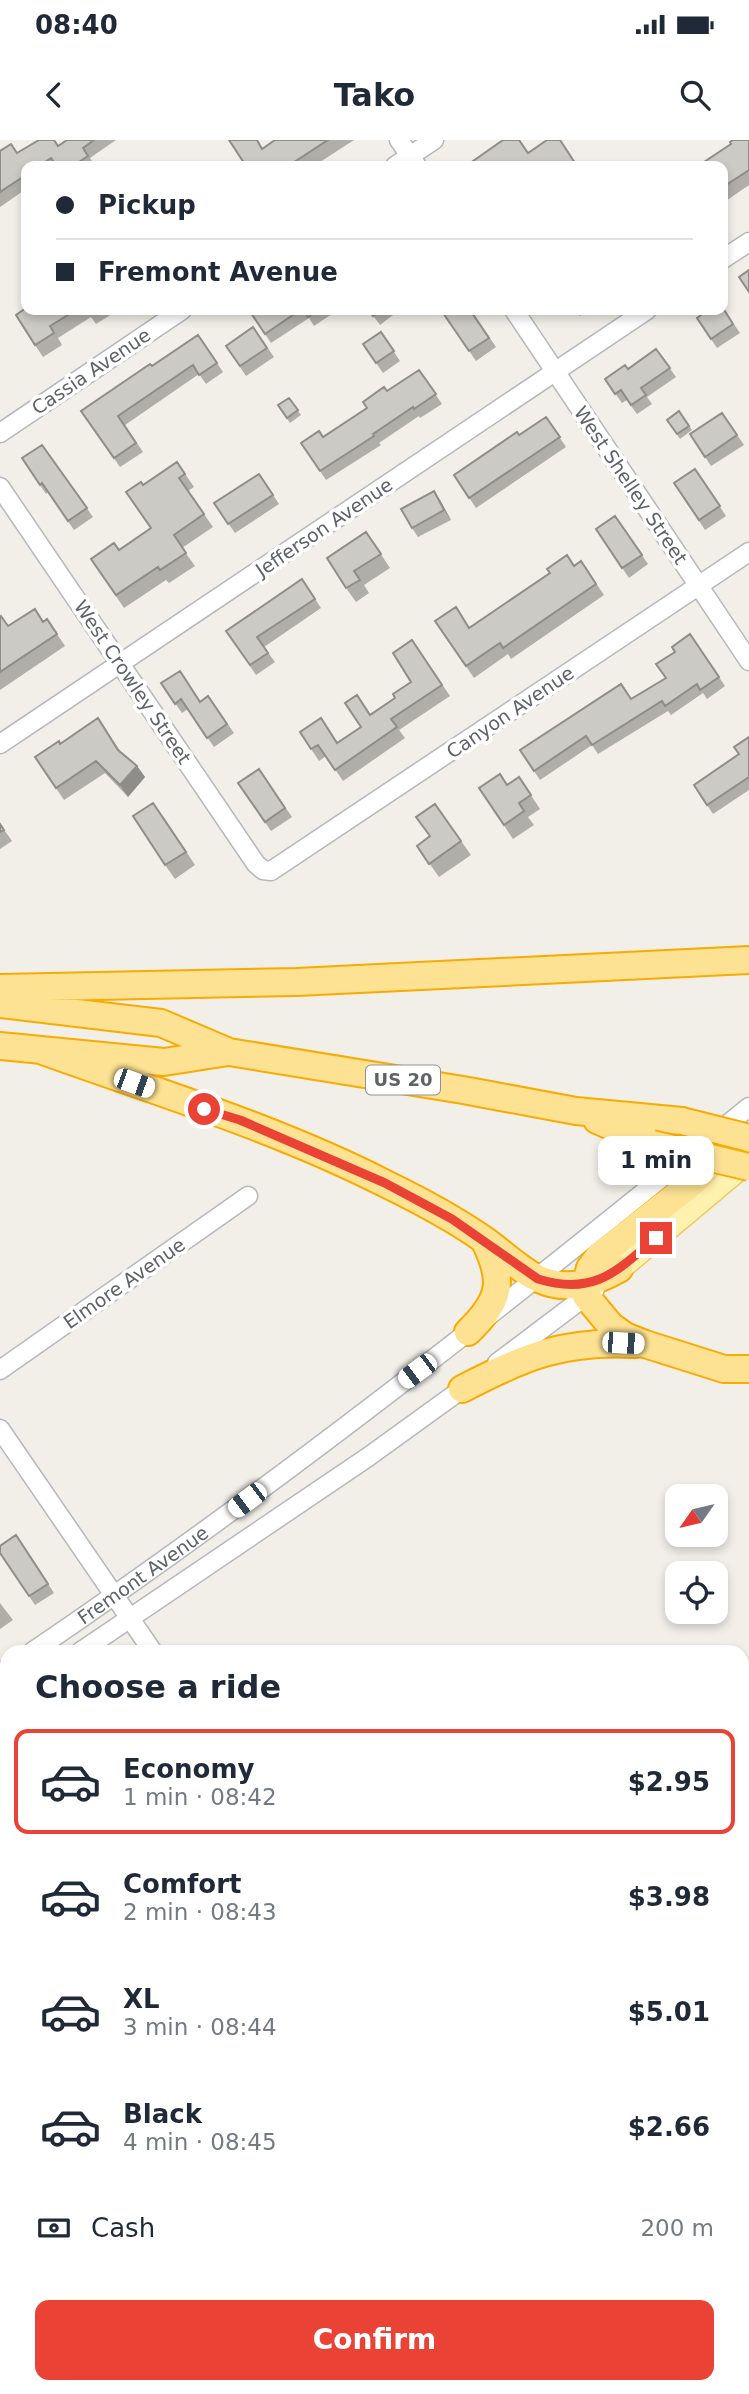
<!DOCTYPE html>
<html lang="en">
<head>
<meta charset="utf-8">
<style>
	body { margin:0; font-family:"DejaVu Sans",sans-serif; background:#f6f6f7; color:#1f2937; height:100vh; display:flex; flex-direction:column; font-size:26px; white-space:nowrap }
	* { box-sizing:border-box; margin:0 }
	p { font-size:23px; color:#747a83 }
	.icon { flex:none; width:38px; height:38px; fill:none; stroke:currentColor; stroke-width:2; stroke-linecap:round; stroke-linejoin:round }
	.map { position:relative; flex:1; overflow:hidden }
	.panel { position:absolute; left:0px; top:1505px; width:749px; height:749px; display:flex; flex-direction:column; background:#fff; border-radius:21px 21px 0 0; box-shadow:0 4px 10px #0003 }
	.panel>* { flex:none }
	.hud { position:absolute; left:21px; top:21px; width:707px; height:154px; border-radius:14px; box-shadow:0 4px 10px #0003; display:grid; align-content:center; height:154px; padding:0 35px; background:#fff }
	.needle { width:46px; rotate:236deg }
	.buttons { position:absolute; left:665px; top:1344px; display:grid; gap:14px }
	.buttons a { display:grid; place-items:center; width:63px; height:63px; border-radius:14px; background:#fff; box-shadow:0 4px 10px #0003; font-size:35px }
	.end { position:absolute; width:32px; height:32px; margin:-16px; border:9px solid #ea4335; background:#fff; box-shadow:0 0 0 4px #fff }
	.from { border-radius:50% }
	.bubble { position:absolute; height:49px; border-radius:14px; background:#fff; box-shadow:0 4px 10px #0003; font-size:23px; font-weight:800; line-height:49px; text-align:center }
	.car { position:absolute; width:21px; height:42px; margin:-21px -10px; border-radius:9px; box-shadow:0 0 5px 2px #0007; background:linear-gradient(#fff 24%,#345 0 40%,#fff 0 76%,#345 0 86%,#fff 0) }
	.hud b { display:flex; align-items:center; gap:24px; height:66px; font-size:26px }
	.hud b+b { border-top:2px solid #e0e1e3 }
	.hud i { width:18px; height:18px; background:#1f2937 }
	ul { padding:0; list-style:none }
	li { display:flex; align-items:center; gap:21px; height:105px; margin:0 14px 10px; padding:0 21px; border:4px solid transparent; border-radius:14px }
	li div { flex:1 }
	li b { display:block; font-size:26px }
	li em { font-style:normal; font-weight:800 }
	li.selected { border-color:#ea4335 }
	li>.icon { width:63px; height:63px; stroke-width:1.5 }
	h2 { padding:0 35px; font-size:32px; line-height:84px }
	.pay { display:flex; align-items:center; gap:18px; height:77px; padding:0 35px; font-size:26px }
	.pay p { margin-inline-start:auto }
	.button { display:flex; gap:14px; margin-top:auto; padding:14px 35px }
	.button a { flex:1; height:80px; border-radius:14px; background:#ea4335; color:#fff; font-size:28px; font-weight:800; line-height:80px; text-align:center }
	.status { display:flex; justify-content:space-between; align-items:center; height:49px; padding:0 35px; background:#fff; direction:ltr }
	.status svg { height:19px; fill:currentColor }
	header { display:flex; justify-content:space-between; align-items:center; height:91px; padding:0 35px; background:#fff; font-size:32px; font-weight:800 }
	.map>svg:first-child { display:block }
</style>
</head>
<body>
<div class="status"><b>08:40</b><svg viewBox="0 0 49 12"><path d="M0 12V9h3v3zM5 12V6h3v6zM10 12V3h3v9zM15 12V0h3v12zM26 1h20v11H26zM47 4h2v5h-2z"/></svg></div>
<header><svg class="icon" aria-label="back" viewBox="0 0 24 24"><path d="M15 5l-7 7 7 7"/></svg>Tako<svg class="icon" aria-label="search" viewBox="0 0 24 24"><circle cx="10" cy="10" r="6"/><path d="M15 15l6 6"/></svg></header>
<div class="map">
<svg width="749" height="2254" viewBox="0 0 749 2254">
	<defs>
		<pattern id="water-waves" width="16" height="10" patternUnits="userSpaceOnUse" patternTransform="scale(1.75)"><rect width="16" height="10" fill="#aadaff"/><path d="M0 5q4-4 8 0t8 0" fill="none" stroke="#8eb4d2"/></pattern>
	</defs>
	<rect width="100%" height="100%" fill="#f1efe8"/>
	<path fill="#c5e8c5" d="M257 2247H579L577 2254H246Z"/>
	<path fill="url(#water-waves)" d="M749 1858V2254H577L579 2247H742V1871Z"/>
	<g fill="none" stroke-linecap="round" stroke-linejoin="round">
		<path stroke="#aadaff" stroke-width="5" d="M361 2247H364
			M274 2254 284 2247"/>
		<defs>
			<g id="minor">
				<path d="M399 0 417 26"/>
				<path d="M395 26 434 0"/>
				<path d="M723 119 749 102"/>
				<path d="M514 170 749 521"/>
				<path d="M0 293 182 170"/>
				<path d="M0 347 256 724 263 730 271 731 749 412"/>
				<path d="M0 604 647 170"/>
				<path d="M497 1223 595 1149"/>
				<path d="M0 1230 248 1056"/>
				<path d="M0 1289 153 1512"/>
				<path id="s1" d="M32 1512C281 1343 516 1157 749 967"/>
				<path d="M80 1512 368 1317 469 1244"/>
				<path d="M0 1534 7 1529"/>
				<path d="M0 1566 7 1561"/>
				<path d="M0 1850 7 1846"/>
				<path d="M0 1986 7 1981"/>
				<path d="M0 2241 2 2254"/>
			</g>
			<path id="major" d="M619 1129 749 1020"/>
			<path id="highway" d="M0 848 297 842 749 820
				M0 864 161 883 229 912 463 950 576 971 682 981
				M0 906 164 922 228 912
				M40 910C157 952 276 988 386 1044 419 1060 453 1078 483 1099 501 1111 519 1130 539 1139 567 1152 594 1143 619 1129
				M597 980 652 1004
				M730 1008 687 1047 599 1116 590 1128 584 1149 586 1156 611 1186 625 1196 645 1204 724 1229H749
				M468 1192C501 1160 505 1141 484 1100
				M462 1249C525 1216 564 1200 636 1204"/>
		</defs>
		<use href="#minor" stroke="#b5b8bc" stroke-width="21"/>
		<use href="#major" stroke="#f2c960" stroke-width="26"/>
		<use href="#highway" stroke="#f9ab00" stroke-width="30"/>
		<use href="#minor" stroke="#fff" stroke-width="18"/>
		<use href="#major" stroke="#fff2af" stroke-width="23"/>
		<use href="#highway" stroke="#fde293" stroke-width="26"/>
		<defs>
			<path id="highway-bridge" d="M682 981 749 998
				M652 1004 749 1027"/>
		</defs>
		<use href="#highway-bridge" stroke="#f9ab00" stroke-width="30" stroke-linecap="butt"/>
		<use href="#highway-bridge" stroke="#fde293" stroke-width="26"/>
	</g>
	<path fill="#afaea9" d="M67 0H116L90 18 95 26H26V49L0 67V11L17 13 58 6Z
		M274 0H354L314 26H239Z
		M749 0V45L723 63V26Z
		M723 168 740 193 717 208 697 178Z
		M26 170H109L112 174 96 184 91 177 58 198 62 205 43 217 35 205Z
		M249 170H338L314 186 309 178 271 203Z
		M369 170H395L397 172 380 185Z
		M441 170H471L496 207 476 221Z
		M576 170H589L580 176Z
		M253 187 274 217 246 236 226 206Z
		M381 192 400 221 383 233 363 204Z
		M198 195 223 232 206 244 199 234 125 285 143 312 120 327 81 271Z
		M656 209 676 237 647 257 652 264 637 274 627 260 622 263 605 239 628 229Z
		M419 230 442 264 420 278 419 276 379 303 381 305 326 340 301 303 323 297 367 268 387 251Z
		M289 258 301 275 290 283 278 265Z
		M679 271 692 290 680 299 667 280Z
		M722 273 744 305 711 326 690 294Z
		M546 277 566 307 476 368 454 335 519 295Z
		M42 305 93 377 74 390 48 352 46 354 22 318Z
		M177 322 194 347 188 351 213 387 182 408 195 426 169 443 166 440 124 468 91 419 119 410 151 388 143 345Z
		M695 329 726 376 705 390 674 343Z
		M259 334 279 364 235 393 214 363Z
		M440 360 451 380 418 397 412 388Z
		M615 376 648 424 629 438 596 389Z
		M366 392 390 428 364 445 369 453 356 462 346 448Z
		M581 421 604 455 511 519 508 514 474 538 435 481 470 488Z
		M302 439 321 468 264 507 275 522 256 535 226 491Z
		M35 469 43 481 47 479 65 506 0 550V477L9 486Z
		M690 494 725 546 707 559 703 553 671 575 668 571 598 614 592 605 540 640 520 610 631 559 666 538 675 512Z
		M412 500 450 556 399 590 405 598 343 641 326 616 319 621 300 592 337 603 361 587 370 574 395 558 411 542Z
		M161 543 200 562 208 556 234 593 214 607 188 569 182 573Z
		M98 578 120 611 137 626 145 637 128 657 105 633 64 660 35 617 60 604Z
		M749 597V650L713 674 707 665 739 614Z
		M259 629 292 677 271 691 238 643Z
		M519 637 540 669 528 677 534 685 513 699 479 648 507 645Z
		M435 664 471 715 439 737 417 706 430 696Z
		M163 676 195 725 175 739 165 725Z
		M0 684 12 701 0 709Z
		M16 1395 54 1453 35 1465 0 1413Z
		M0 1463 13 1480 0 1489Z
		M7 1628V1689L5 1690 0 1683V1633Z
		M0 1905 7 1915V1958L0 1962Z
		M0 2019 7 2029V2114L0 2119Z
		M99 2247H193L197 2254H105Z"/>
	<path fill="#8f8d8a" d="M434 351 440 360 451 380 444 370Z
		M137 626 145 637 128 657 120 645Z"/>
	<path fill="#cccac5" stroke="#8f8d8a" stroke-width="2" d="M39 0H54L58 6 67 0H94L83 8 88 16 73 26H57L51 18 39 26H26V35L0 52V11L11 4 17 13Z
		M229 0H257L262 9 275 0H328L288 26H239L244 23Z
		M503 0H519L528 13 547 0H560L577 26H466Z
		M733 0H749V30L723 47V26H698L731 4 730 2Z
		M749 130V152L739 137Z
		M26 168V170H76L50 186 54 193 35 205 16 175Z
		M723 168 733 184 711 199 697 178 708 170H723Z
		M249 170H300L265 194Z
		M303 170H318L308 177Z
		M369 170H381L373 176Z
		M441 170H470L489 198 469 211Z
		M253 187 267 208 240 226 226 206Z
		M381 192 394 211 376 223 363 204Z
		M198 195 217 223 199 235 193 225 118 276 136 303 114 318 81 271 150 224 152 226Z
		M656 209 670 228 641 248 646 255 631 265 621 250 615 254 605 239 625 225 628 229Z
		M419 230 436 254 414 269 413 267 373 294 374 296 320 331 301 303 319 291 323 297 367 268 363 262 384 247 387 251Z
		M289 258 298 270 287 278 278 265Z
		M679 271 689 286 677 294 667 280Z
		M722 273 737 295 705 317 690 294Z
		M546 277 560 297 469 358 454 335 517 292 519 295Z
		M42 305 87 368 68 381 42 343 40 345 22 318Z
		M177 322 185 334 179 338 204 374 174 395 186 413 160 430 158 427 116 455 91 419 114 403 119 410 151 388 126 352 141 342 143 345Z
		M695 329 720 366 699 380 674 343Z
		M259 334 273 355 228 384 214 363Z
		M434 351 444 370 412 388 401 369Z
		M615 376 642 415 622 428 596 389Z
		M366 392 381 414 354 431 360 440 346 448 327 418Z
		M567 415 574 426 581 421 596 444 503 508 500 503 466 526 435 481 456 467 469 488 550 433 547 429Z
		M302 439 315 459 257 497 268 513 250 525 226 491Z
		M35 469 43 482 47 479 57 494 0 532V477L1 476 8 486Z
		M690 494 719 537 700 550 697 544 665 566 662 561 592 605 586 596 534 631 520 610 621 544 631 559 666 538 656 524 675 512 672 507Z
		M412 500 442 545 391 579 397 587 335 630 318 605 311 609 300 592 321 578 337 603 361 587 345 563 357 555 370 575 395 558 393 554 411 542 393 513Z
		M180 531 200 562 208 556 227 584 207 598 181 559 175 564 161 543Z
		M98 578 118 610 137 626 120 645 96 621 56 648 35 617 59 601 60 604Z
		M749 597V637L707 665 694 645 739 614 734 607Z
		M259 629 285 668 265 682 238 643Z
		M500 634 507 645 519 637 531 655 519 663 524 671 504 685 479 648Z
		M153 663 186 712 165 725 133 676Z
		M435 664 461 701 429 724 417 706 430 696 416 677Z
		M0 684 4 690 0 692Z
		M16 1395 48 1444 29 1456 0 1413V1406Z
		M7 1628V1669L0 1674V1633Z
		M0 1905 7 1915V1937L0 1942Z
		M0 2020 7 2030V2077L0 2082Z
		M108 2247H170L162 2254H114Z"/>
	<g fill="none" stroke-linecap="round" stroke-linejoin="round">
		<path stroke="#ea4335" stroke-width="9" d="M204 969 240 980 385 1043 452 1079 538 1139C594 1156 616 1132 656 1098"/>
	</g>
	<g text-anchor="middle" stroke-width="7" stroke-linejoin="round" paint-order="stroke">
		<rect fill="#fff" stroke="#8f9295" stroke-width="2" x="366" y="925.5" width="74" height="29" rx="5"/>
		<g font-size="18" font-weight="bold" fill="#5f6368">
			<text x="403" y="946">US 20</text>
		</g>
		<g font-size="19" fill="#5f6368" stroke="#fff">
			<text transform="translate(91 231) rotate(-34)" y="7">Cassia Avenue</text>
			<text transform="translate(631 345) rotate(56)" y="7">West Shelley Street</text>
			<text transform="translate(324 387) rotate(-34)" y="7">Jefferson Avenue</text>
			<text transform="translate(133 542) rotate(56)" y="7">West Crowley Street</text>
			<text transform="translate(510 572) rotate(-34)" y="7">Canyon Avenue</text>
			<text transform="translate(124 1143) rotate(-35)" y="7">Elmore Avenue</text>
			<text dy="7" stroke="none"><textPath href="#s1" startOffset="135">Fremont Avenue</textPath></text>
		</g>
	</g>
</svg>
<div class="buttons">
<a><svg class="needle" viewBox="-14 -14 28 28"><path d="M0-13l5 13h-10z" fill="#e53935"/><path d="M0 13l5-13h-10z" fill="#747a83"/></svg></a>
<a><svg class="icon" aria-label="locate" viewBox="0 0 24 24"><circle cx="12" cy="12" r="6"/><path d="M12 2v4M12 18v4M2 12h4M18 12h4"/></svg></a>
</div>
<i class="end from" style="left:204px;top:969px"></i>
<i class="end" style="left:656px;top:1098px"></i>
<div class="bubble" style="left:598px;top:996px;width:116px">1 min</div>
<i class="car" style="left:134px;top:943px;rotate:110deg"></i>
<i class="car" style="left:623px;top:1203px;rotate:93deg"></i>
<i class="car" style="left:417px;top:1231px;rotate:233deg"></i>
<i class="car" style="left:247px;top:1360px;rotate:233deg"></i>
<div class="hud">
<b><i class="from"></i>Pickup</b>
<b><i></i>Fremont Avenue</b>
</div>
<section class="panel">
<h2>Choose a ride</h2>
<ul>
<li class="selected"><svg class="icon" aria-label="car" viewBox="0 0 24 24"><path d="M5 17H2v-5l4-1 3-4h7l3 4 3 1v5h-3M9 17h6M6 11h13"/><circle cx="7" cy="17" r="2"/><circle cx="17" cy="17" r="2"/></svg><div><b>Economy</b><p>1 min · 08:42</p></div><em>$2.95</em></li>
<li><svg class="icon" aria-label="car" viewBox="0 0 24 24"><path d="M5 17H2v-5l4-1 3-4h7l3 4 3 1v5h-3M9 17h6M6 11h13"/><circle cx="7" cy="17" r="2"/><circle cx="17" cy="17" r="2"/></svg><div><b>Comfort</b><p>2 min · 08:43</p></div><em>$3.98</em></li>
<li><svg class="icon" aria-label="car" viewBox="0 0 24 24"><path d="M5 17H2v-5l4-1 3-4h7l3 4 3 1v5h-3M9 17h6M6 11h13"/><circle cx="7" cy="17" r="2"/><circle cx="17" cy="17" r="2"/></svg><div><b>XL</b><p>3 min · 08:44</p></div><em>$5.01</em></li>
<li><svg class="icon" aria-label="car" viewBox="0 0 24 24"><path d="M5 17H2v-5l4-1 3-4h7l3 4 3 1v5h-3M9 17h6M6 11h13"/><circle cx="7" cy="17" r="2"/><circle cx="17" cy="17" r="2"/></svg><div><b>Black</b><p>4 min · 08:45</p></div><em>$2.66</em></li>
</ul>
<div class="pay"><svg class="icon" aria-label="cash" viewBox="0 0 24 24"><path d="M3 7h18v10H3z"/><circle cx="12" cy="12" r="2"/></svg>Cash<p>200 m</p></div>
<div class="button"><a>Confirm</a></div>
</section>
</div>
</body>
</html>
